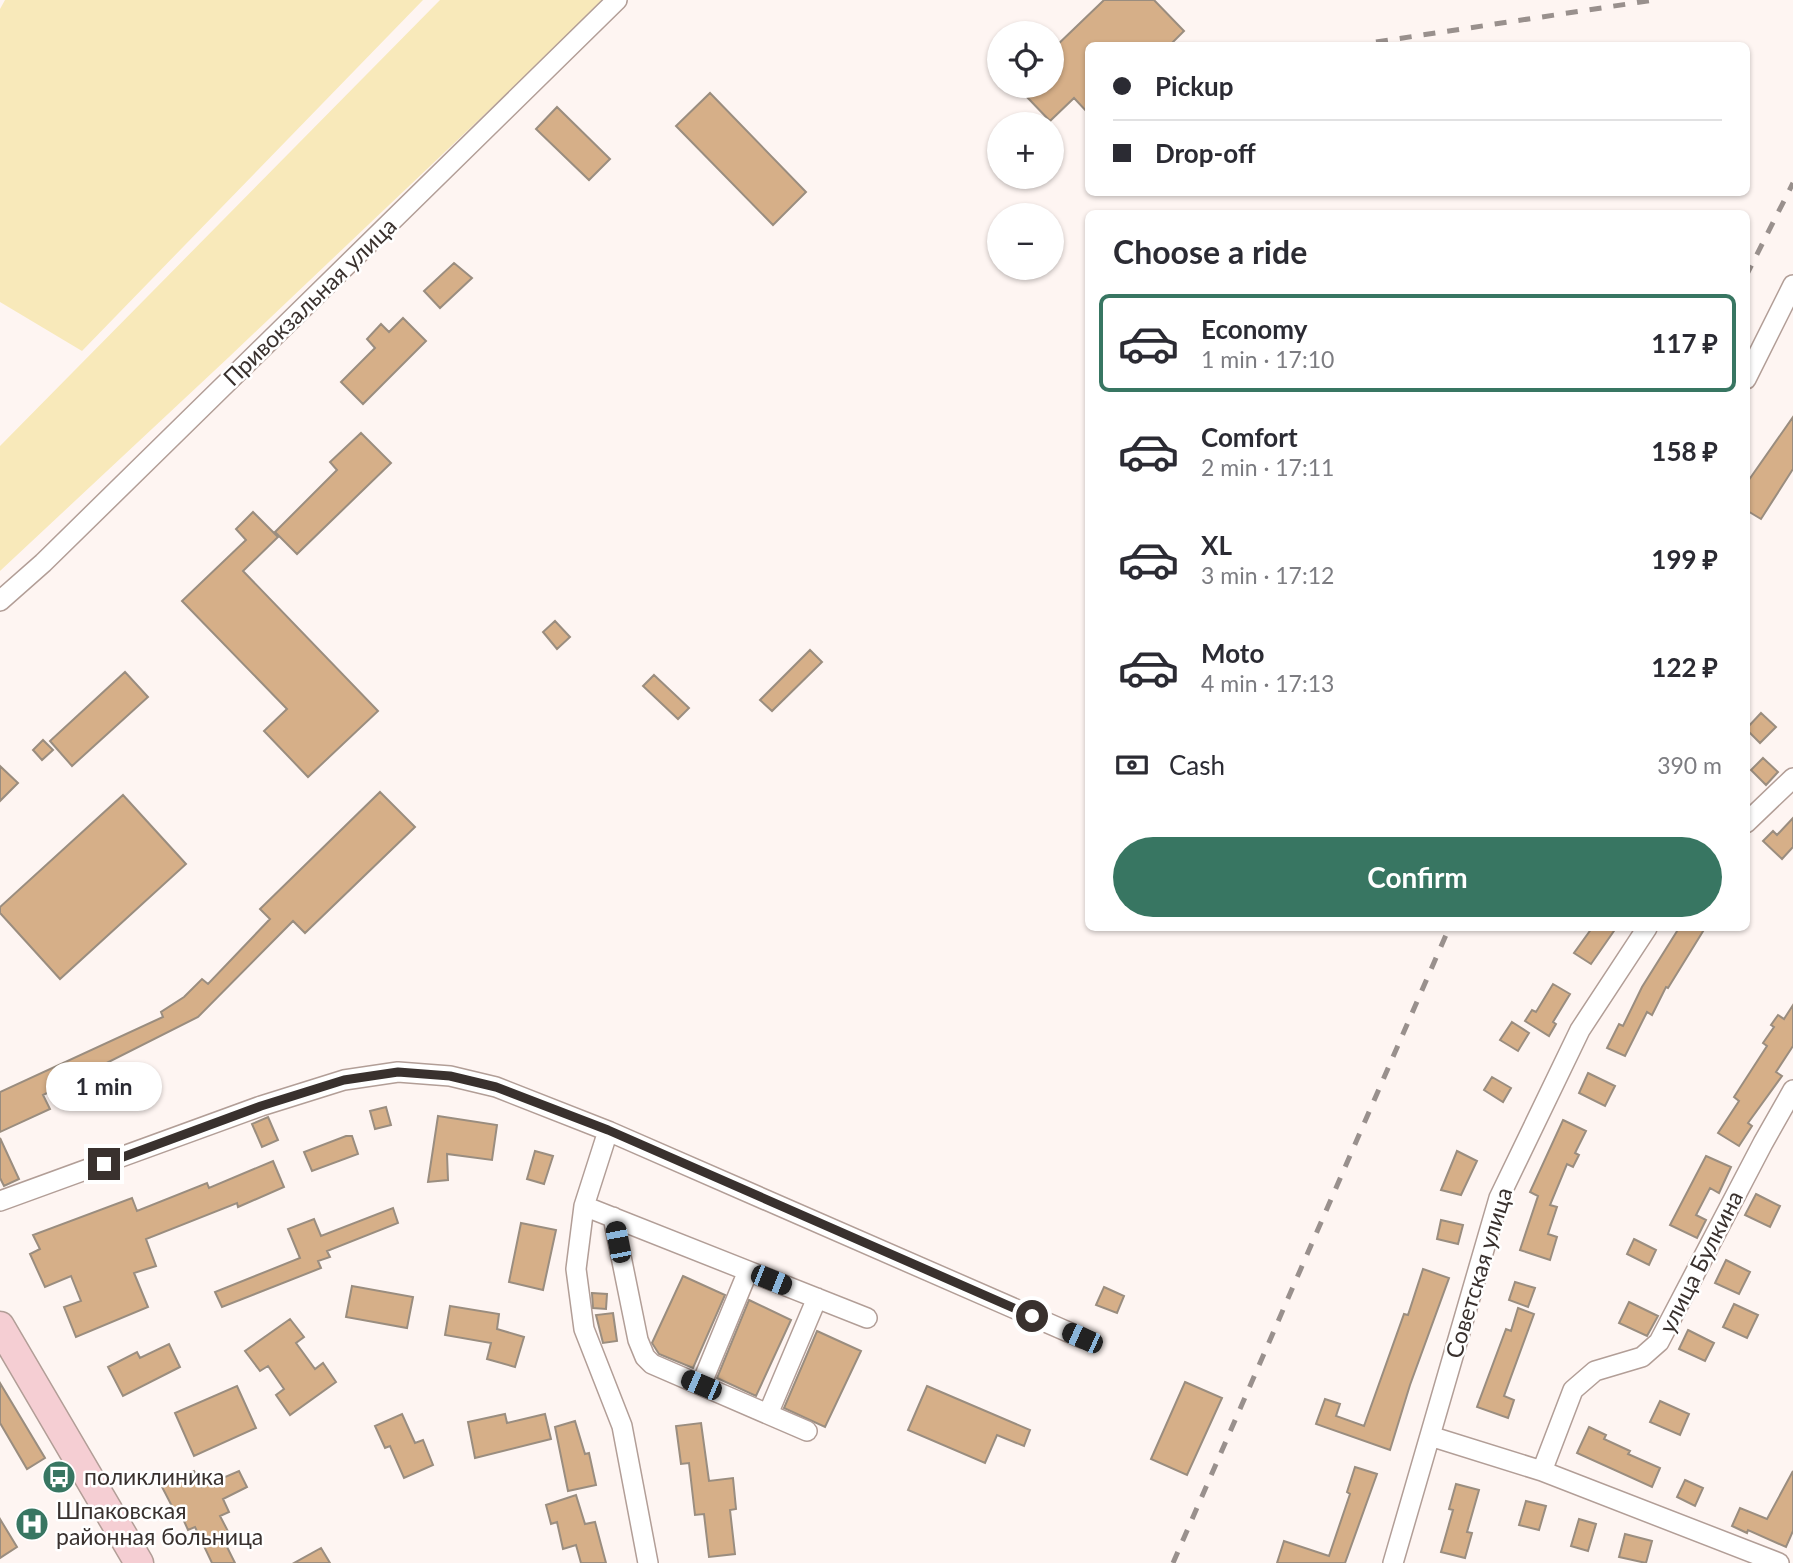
<!DOCTYPE html>
<html lang="en">
<head>
<meta charset="utf-8">
<style>
	body { margin:0; font-family:Lato,sans-serif; background:#f2f2f3; color:#2b2b33; height:100vh; display:flex; flex-direction:column; font-size:26px; white-space:nowrap }
	* { box-sizing:border-box; margin:0 }
	p { font-size:23px; color:#7c7c81 }
	.icon { flex:none; width:38px; height:38px; fill:none; stroke:currentColor; stroke-width:2; stroke-linecap:round; stroke-linejoin:round }
	.map { position:relative; flex:1; overflow:hidden }
	.details { position:absolute; left:1085px; top:210px; width:665px; height:721px; display:flex; flex-direction:column; background:#fff; border-radius:10px; box-shadow:0 2px 5px #0004 }
	.details>* { flex:none }
	.hud { position:absolute; left:1085px; top:42px; width:665px; height:154px; border-radius:10px; box-shadow:0 2px 5px #0004; display:grid; align-content:center; height:154px; padding:0 28px; background:#fff }
	.tools { position:absolute; left:987px; top:21px; display:grid; gap:14px }
	.tools a { display:grid; place-items:center; width:77px; height:77px; border-radius:50%; background:#fff; box-shadow:0 2px 5px #0004; font-size:35px }
	.end { position:absolute; width:32px; height:32px; margin:-16px; border:9px solid #39312e; background:#fff; box-shadow:0 0 0 4px #fff }
	.from { border-radius:50% }
	.bubble { position:absolute; height:49px; border-radius:24px; background:#fff; box-shadow:0 2px 5px #0004; font-size:23px; font-weight:700; line-height:49px; text-align:center }
	.car { position:absolute; width:21px; height:42px; margin:-21px -10px; border-radius:9px; box-shadow:0 0 5px 2px #0007; background:linear-gradient(#222 24%,#8ab4d8 0 40%,#222 0 76%,#8ab4d8 0 86%,#222 0) }
	.hud b { display:flex; align-items:center; gap:24px; height:66px; font-size:26px }
	.hud b+b { border-top:2px solid #e1e1e2 }
	.hud i { width:18px; height:18px; background:#2b2b33 }
	ul { padding:0; list-style:none }
	li { display:flex; align-items:center; gap:21px; height:98px; margin:0 14px 10px; padding:0 14px; border:4px solid transparent; border-radius:10px }
	li div { flex:1 }
	li b { display:block; font-size:26px }
	li em { font-style:normal; font-weight:700 }
	li.on { border-color:#387662 }
	li>.icon { width:63px; height:63px; stroke-width:1.5 }
	h2 { padding:0 28px; font-size:32px; line-height:84px }
	.pay { display:flex; align-items:center; gap:18px; height:77px; padding:0 28px; font-size:26px }
	.pay p { margin-inline-start:auto }
	.button { display:flex; gap:14px; margin-top:auto; padding:14px 28px }
	.button a { flex:1; height:80px; border-radius:42px; background:#387662; color:#fff; font-size:28px; font-weight:700; line-height:80px; text-align:center }
	.map>svg:first-child { display:block }
</style>
</head>
<body>
<div class="map">
<svg width="1793" height="1563" viewBox="0 0 1793 1563">
	<rect width="100%" height="100%" fill="#fef5f2"/>
	<path fill="#f8e9ba" d="M5 0H423L82 351 0 302V9Z
		M440 0H605L229 357 0 571V446Z"/>
	<path fill="#d6af88" stroke="#9a8d7f" stroke-width="2" d="M1104 0H1154L1184 31 1169 46H1088V113L1074 98 1050 121 1025 95 1035 86H1052V50Z
		M710 93 806 192 773 225 676 126Z
		M557 107 610 159 589 180 536 129Z
		M454 263 472 278 440 308 424 291Z
		M403 318 426 341 363 404 341 382 375 348 367 339 381 324 389 332Z
		M1793 417V469L1761 519 1746 510V484Z
		M361 433 391 463 297 554 275 532 337 470 330 462Z
		M253 512 278 537 243 571 378 711 308 777 264 731 287 709 182 601 246 540 236 529Z
		M555 621 570 637 557 649 543 632Z
		M810 650 822 662 772 711 760 700Z
		M125 672 148 697 72 766 50 741Z
		M654 675 689 708 678 719 643 686Z
		M1761 713 1776 727 1760 743 1746 729Z
		M43 740 53 750 42 760 33 750Z
		M1763 758 1778 772 1766 785 1751 770Z
		M0 766 18 783 0 801Z
		M380 792 415 827 305 933 293 921 198 1017 43 1095 50 1109 0 1132V1092L163 1017 161 1012 184 997 202 979 208 984 270 919 260 909Z
		M123 795 186 864 60 979 0 913V907Z
		M1793 818V847L1782 859 1763 841 1773 831 1777 835Z
		M1592 928H1616L1591 964 1574 953Z
		M1679 928H1705L1668 988 1666 987 1652 1015 1647 1012 1625 1056 1607 1048 1619 1024 1623 1026 1642 987Z
		M1553 984 1570 994 1553 1022 1556 1024 1549 1036 1525 1021 1532 1010 1536 1012Z
		M1793 1005V1046L1776 1072 1782 1076 1748 1123 1752 1126 1739 1146 1718 1133 1739 1101 1734 1097 1767 1046 1763 1043 1774 1027 1771 1025 1778 1015 1784 1019Z
		M1512 1022 1529 1033 1518 1051 1500 1040Z
		M1588 1073 1615 1086 1605 1106 1579 1093Z
		M1492 1077 1511 1088 1503 1102 1484 1090Z
		M386 1107 391 1125 375 1129 370 1111Z
		M438 1116 497 1125 492 1160 447 1154 448 1180 428 1182Z
		M268 1117 278 1140 262 1147 252 1124Z
		M1563 1120 1586 1131 1575 1153 1579 1155 1573 1167 1567 1164 1550 1205 1557 1207 1548 1234 1557 1237 1550 1260 1520 1250 1538 1196 1530 1192Z
		M346 1136H352L358 1154 312 1171 304 1152Z
		M0 1138 19 1179 4 1186 0 1178Z
		M535 1151 553 1156 544 1184 527 1179Z
		M1457 1151 1477 1161 1461 1195 1441 1190Z
		M1706 1156 1731 1167 1719 1193 1710 1188 1696 1215 1706 1220 1697 1238 1670 1225Z
		M273 1161 284 1187 238 1207 237 1203 146 1239 156 1266 134 1273 148 1307 76 1337 64 1307 81 1301 71 1276 45 1287 30 1254 40 1249 33 1235 132 1198 137 1211 207 1183 209 1188Z
		M1756 1194 1780 1206 1770 1227 1745 1215Z
		M393 1208 398 1223 327 1251 330 1257 318 1261 321 1268 222 1307 215 1292 300 1258 288 1229 314 1219 321 1236Z
		M1441 1220 1463 1225 1458 1244 1437 1239Z
		M521 1223 556 1230 543 1290 509 1282Z
		M1634 1239 1656 1250 1649 1265 1627 1254Z
		M1726 1260 1750 1272 1739 1294 1715 1283Z
		M1423 1269 1449 1278 1410 1385 1390 1450 1316 1424 1325 1399 1340 1404 1336 1416 1364 1426 1404 1314 1408 1315Z
		M683 1276 725 1295 693 1368 659 1354 652 1343Z
		M1515 1282 1535 1288 1528 1307 1509 1300Z
		M352 1286 413 1297 407 1328 346 1317Z
		M1104 1287 1124 1296 1117 1313 1096 1305Z
		M592 1293 607 1294 606 1309 593 1308Z
		M749 1300 791 1320 756 1396 717 1378Z
		M1629 1302 1658 1316 1647 1336 1619 1323Z
		M1734 1304 1758 1315 1747 1338 1723 1327Z
		M450 1306 499 1314 497 1329 524 1337 515 1367 487 1359 491 1343 445 1335Z
		M1518 1308 1534 1314 1504 1396 1514 1400 1508 1418 1477 1407 1506 1329 1511 1331Z
		M613 1313 617 1341 603 1343 596 1315Z
		M290 1319 304 1337 296 1343 315 1369 323 1363 336 1382 290 1415 276 1395 284 1389 268 1366 260 1371 245 1351Z
		M1688 1330 1714 1343 1705 1361 1679 1349Z
		M817 1331 861 1351 825 1427 784 1408Z
		M169 1344 180 1367 123 1396 108 1367 137 1352 140 1358Z
		M1185 1382 1222 1398 1187 1475 1151 1459Z
		M0 1383 45 1458 27 1469 0 1423Z
		M237 1386 256 1428 194 1456 175 1413Z
		M927 1386 1030 1430 1024 1446 997 1435 985 1463 908 1430Z
		M1660 1401 1689 1414 1680 1435 1650 1422Z
		M402 1414 415 1443 423 1440 433 1465 404 1478 390 1446 385 1448 375 1426Z
		M505 1414 507 1423 545 1414 551 1439 475 1458 468 1422Z
		M575 1421 585 1454 589 1453 596 1485 568 1491 555 1427Z
		M701 1423 709 1481 733 1478 736 1509 730 1510 735 1554 709 1557 704 1514 695 1515 689 1463 681 1464 676 1426Z
		M1589 1427 1606 1435 1604 1439 1630 1451 1628 1454 1660 1468 1652 1487 1577 1453Z
		M1355 1467 1377 1474 1345 1563H1277L1284 1541 1329 1556 1350 1494 1347 1492Z
		M194 1471 202 1487 239 1471 247 1487 223 1499 229 1512 220 1516 232 1539 225 1543 235 1563H212L195 1527 188 1530 180 1512 176 1514 162 1487Z
		M1793 1471V1531L1786 1547 1748 1530 1747 1533 1732 1526 1740 1508 1767 1519Z
		M1685 1480 1703 1488 1695 1506 1677 1497Z
		M1456 1484 1479 1490 1467 1532 1472 1533 1465 1558 1441 1552 1453 1510 1449 1509Z
		M576 1495 585 1524 595 1522 606 1563H581L576 1545 563 1549 557 1522 551 1524 546 1505Z
		M1526 1501 1546 1506 1539 1530 1519 1525Z
		M0 1519 17 1547 0 1558Z
		M1579 1519 1596 1524 1588 1551 1571 1546Z
		M1625 1534 1652 1541 1646 1563 1619 1557Z
		M321 1548 330 1563H294Z"/>
	<g fill="none" stroke-linecap="round" stroke-linejoin="round">
		<defs>
			<path id="street" d="M1746 379 1793 285
				M0 601 43 563 617 0
				M1746 823 1793 778
				M608 1131 584 1206 576 1269 584 1329 622 1426 648 1563
				M0 1201 261 1106 344 1080 398 1072 450 1076 496 1087 608 1131 1082 1338
				M584 1206 867 1318
				M613 1217 638 1340 645 1357 652 1364 807 1431
				M701 1385 748 1271
				M768 1414 817 1298
				M1430 1436 1542 1471 1779 1563
				M1542 1471 1573 1390 1595 1371 1642 1357 1659 1342 1763 1143 1793 1090
				M1393 1563 1499 1198 1580 1030 1647 928"/>
			<path id="secondary" d="M0 1326 139 1563"/>
		</defs>
		<use href="#street" stroke="#b29e97" stroke-width="22"/>
		<use href="#secondary" stroke="#b29e97" stroke-width="31"/>
		<use href="#street" stroke="#fff" stroke-width="19"/>
		<use href="#secondary" stroke="#f5ced3" stroke-width="28"/>
		<path stroke="#99908d" stroke-width="5" stroke-dasharray="12 12" stroke-linecap="butt" d="M1376 42 1654 0
			M1746 276 1793 183
			M1173 1563 1449 928"/>
	</g>
	<g fill="none" stroke-linecap="round" stroke-linejoin="round">
		<path stroke="#39312e" stroke-width="9" d="M104 1164 261 1106 344 1080 398 1072 450 1076 496 1087 608 1130 1032 1316"/>
	</g>
	<defs>
		<symbol id="bus-disc" viewBox="-11 -11 22 22"><circle r="9.5" fill="#387662" stroke="#fff"/><path d="M-5-6H5V4H4V6H2V4H-2V6H-4V4H-5ZM-3.5-4V0h7V-4ZM-3.5 1.2v1.5H-2V1.2ZM2 1.2v1.5H3.5V1.2Z" fill="#fff"/></symbol>
		<symbol id="hospital-disc" viewBox="-11 -11 22 22"><circle r="9.5" fill="#387662" stroke="#fff"/><path d="M-5-5h3v3.5h4V-5h3V5h-3V1.5h-4V5h-3Z" fill="#fff"/></symbol>
	</defs>
	<g fill-rule="evenodd">
		<use href="#bus-disc" x="40" y="1458" width="38" height="38"/>
		<use href="#hospital-disc" x="13" y="1505" width="38" height="38"/>
	</g>
	<g text-anchor="middle" stroke-width="5" stroke-linejoin="round" paint-order="stroke">
		<g font-size="23" fill="#39312e" stroke="#fff">
			<text transform="translate(310 302) rotate(-44)" y="8">Привокзальная улица</text>
			<text transform="translate(1701 1262) rotate(-63)" y="8">улица Булкина</text>
			<text transform="translate(1479 1273) rotate(-73)" y="8">Советская улица</text>
		</g>
		<g font-size="23" fill="#39312e" stroke="#fff" text-anchor="start">
			<text x="84" y="1485">поликлиника</text>
			<text x="56" y="1519">Шпаковская<tspan x="56" dy="26">районная больница</tspan></text>
		</g>
	</g>
</svg>
<div class="tools">
<a><svg class="icon" aria-label="locate" viewBox="0 0 24 24"><circle cx="12" cy="12" r="6"/><path d="M12 2v4M12 18v4M2 12h4M18 12h4"/></svg></a>
<a>+</a>
<a>−</a>
</div>
<i class="end from" style="left:1032px;top:1316px"></i>
<i class="end" style="left:104px;top:1164px"></i>
<div class="bubble" style="left:46px;top:1062px;width:116px">1 min</div>
<i class="car" style="left:618px;top:1242px;rotate:349deg"></i>
<i class="car" style="left:771px;top:1280px;rotate:112deg"></i>
<i class="car" style="left:1082px;top:1338px;rotate:294deg"></i>
<i class="car" style="left:701px;top:1385px;rotate:293deg"></i>
<div class="hud">
<b><i class="from"></i>Pickup</b>
<b><i></i>Drop-off</b>
</div>
<section class="details">
<h2>Choose a ride</h2>
<ul>
<li class="on"><svg class="icon" aria-label="car" viewBox="0 0 24 24"><path d="M5 17H2v-5l4-1 3-4h7l3 4 3 1v5h-3M9 17h6M6 11h13"/><circle cx="7" cy="17" r="2"/><circle cx="17" cy="17" r="2"/></svg><div><b>Economy</b><p>1 min · 17:10</p></div><em>117 ₽</em></li>
<li><svg class="icon" aria-label="car" viewBox="0 0 24 24"><path d="M5 17H2v-5l4-1 3-4h7l3 4 3 1v5h-3M9 17h6M6 11h13"/><circle cx="7" cy="17" r="2"/><circle cx="17" cy="17" r="2"/></svg><div><b>Comfort</b><p>2 min · 17:11</p></div><em>158 ₽</em></li>
<li><svg class="icon" aria-label="car" viewBox="0 0 24 24"><path d="M5 17H2v-5l4-1 3-4h7l3 4 3 1v5h-3M9 17h6M6 11h13"/><circle cx="7" cy="17" r="2"/><circle cx="17" cy="17" r="2"/></svg><div><b>XL</b><p>3 min · 17:12</p></div><em>199 ₽</em></li>
<li><svg class="icon" aria-label="car" viewBox="0 0 24 24"><path d="M5 17H2v-5l4-1 3-4h7l3 4 3 1v5h-3M9 17h6M6 11h13"/><circle cx="7" cy="17" r="2"/><circle cx="17" cy="17" r="2"/></svg><div><b>Moto</b><p>4 min · 17:13</p></div><em>122 ₽</em></li>
</ul>
<div class="pay"><svg class="icon" aria-label="cash" viewBox="0 0 24 24"><path d="M3 7h18v10H3z"/><circle cx="12" cy="12" r="2"/></svg>Cash<p>390 m</p></div>
<div class="button"><a>Confirm</a></div>
</section>
</div>
</body>
</html>
